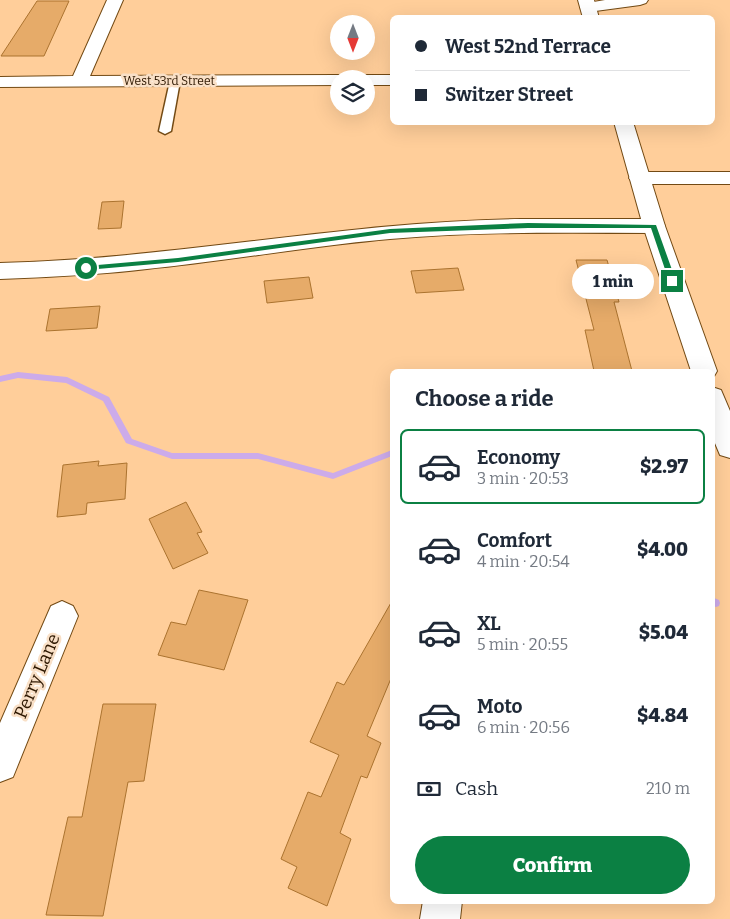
<!DOCTYPE html>
<html lang="en">
<head>
<meta charset="utf-8">
<style>
	body { margin:0; font-family:Bitter,serif; background:#f6f6f7; color:#1f2937; height:100vh; display:flex; flex-direction:column; font-size:19px; white-space:nowrap }
	* { box-sizing:border-box; margin:0 }
	p { font-size:16px; color:#747a83 }
	.icon { flex:none; width:28px; height:28px; fill:none; stroke:currentColor; stroke-width:2; stroke-linecap:round; stroke-linejoin:round }
	.map { position:relative; flex:1; overflow:hidden }
	.drawer { position:absolute; left:390px; top:369px; width:325px; height:535px; display:flex; flex-direction:column; background:#fff; border-radius:8px; box-shadow:0 5px 20px #0002 }
	.drawer>* { flex:none }
	.top-card { position:absolute; left:390px; top:15px; width:325px; height:110px; border-radius:8px; box-shadow:0 5px 20px #0002; display:grid; align-content:center; height:110px; padding:0 25px; background:#fff }
	.needle { width:32px; rotate:180deg }
	.fabs { position:absolute; left:330px; top:15px; display:grid; gap:10px }
	.fabs a { display:grid; place-items:center; width:45px; height:45px; border-radius:50%; background:#fff; box-shadow:0 5px 20px #0002; font-size:25px }
	.end { position:absolute; width:22px; height:22px; margin:-11px; border:6px solid #0b8043; background:#fff; box-shadow:0 0 0 2px #fff }
	.from { border-radius:50% }
	.bubble { position:absolute; height:35px; border-radius:18px; background:#fff; box-shadow:0 5px 20px #0002; font-size:16px; font-weight:800; line-height:35px; text-align:center }
	.top-card b { display:flex; align-items:center; gap:18px; height:48px; font-size:19px }
	.top-card b+b { border-top:1px solid #e0e1e3 }
	.top-card i { width:12px; height:12px; background:#1f2937 }
	ul { padding:0; list-style:none }
	li { display:flex; align-items:center; gap:15px; height:75px; margin:0 10px 8px; padding:0 15px; border:2px solid transparent; border-radius:8px }
	li div { flex:1 }
	li b { display:block; font-size:19px }
	li em { font-style:normal; font-weight:800 }
	li.selected { border-color:#0b8043 }
	li>.icon { width:45px; height:45px; stroke-width:1.5 }
	h2 { padding:0 25px; font-size:22px; line-height:60px }
	.pay { display:flex; align-items:center; gap:12px; height:55px; padding:0 25px; font-size:19px }
	.pay p { margin-inline-start:auto }
	.primary-button { display:flex; gap:10px; margin-top:auto; padding:10px 25px }
	.primary-button a { flex:1; height:58px; border-radius:30px; background:#0b8043; color:#fff; font-size:20px; font-weight:800; line-height:58px; text-align:center }
	.map>svg:first-child { display:block }
</style>
</head>
<body>
<div class="map">
<svg width="730" height="919" viewBox="0 0 730 919">
	<rect width="100%" height="100%" fill="#ffce9a"/>
	<g fill="none" stroke-linecap="round" stroke-linejoin="round">
		<path fill="#ccabea" fill-rule="evenodd" d="M18 372 67 377 109 397 132 439 172 453H258L333 473 392 450V456L333 479 258 459H172L126 443 103 401 66 383 18 378 0 382V376Z
			M712 597 719 600 720 603 719 606 716 607 712 606Z"/>
	</g>
	<path fill="#e6ab69" stroke="#ab732f" d="M37 1H69L44 56H1Z
		M124 201 121 228 98 229 102 202Z
		M576 260H607L619 302H614L632 371H594L585 330H594Z
		M458 268 464 290 416 293 411 271Z
		M309 277 313 298 267 303 264 281Z
		M100 306 97 328 46 331 50 309Z
		M99 461 98 466 127 463 125 499 87 503 86 514 57 517 63 465Z
		M186 502 202 532 197 533 208 553 173 569 149 519Z
		M199 590 248 600 224 670 158 655 171 622 186 625Z
		M392 601V676L367 736 381 743 367 778 361 776 340 833 351 839 327 906 288 888 297 867 281 859 308 792 321 797 339 755 310 742 337 682 344 685Z
		M103 704H156L144 781 128 782 103 916 46 915 68 817H82Z"/>
	<g fill="none" stroke-linecap="round" stroke-linejoin="round">
		<defs>
			<path id="service" d="M175 78 180 81 171 131 165 134 159 131 170 81Z"/>
			<path id="minor" d="M107 0H123L90 76 339 75 347 79H339V85L0 87V77L73 76Z
				M605 0H648L646 3 640 5 588 12 582 10 580 7 582 4Z
				M366 75H392V85H366V79H358Z
				M639 172H730V184H639L632 182 629 178 632 174Z
				M521 219H654L662 221 665 226 662 231 654 233C566 233 478 231 390 239 309 246 228 261 147 269 98 275 49 277 0 279V263C175 259 346 221 521 219Z
				M62 601 73 606 78 616 13 777 0 782V723L51 606Z
				M423 901H462L460 919H420Z"/>
			<path id="tertiary" d="M578 0H594L599 18H583Z
				M614 122H633L665 226 717 371 713 378 712 371H691L643 226Z
				M712 387 721 390 730 411V458L720 455 712 436Z"/>
		</defs>
		<use href="#service" stroke="#734a14" stroke-width="3"/>
		<use href="#minor" stroke="#734a14" stroke-width="2"/>
		<use href="#tertiary" stroke="#734a14" stroke-width="2"/>
		<use href="#service" fill="#fff" fill-rule="evenodd"/>
		<use href="#minor" fill="#fff" fill-rule="evenodd"/>
		<use href="#tertiary" fill="#fff" fill-rule="evenodd"/>
	</g>
	<path fill="#0b8043" d="M528 223 656 225 676 281 672 283 669 281 651 228H528L390 233 178 262 86 270 83 268 86 266 178 258 390 229Z"/>
	<g text-anchor="middle" stroke-width="5" stroke-linejoin="round" paint-order="stroke">
		<g font-size="12" fill="#2d1700" stroke="#f9e0c7">
			<text x="169" y="85">West 53rd Street</text>
		</g>
		<g font-size="18" fill="#2d1700" stroke="#f9e0c7">
			<text transform="translate(37 676) rotate(-67)" y="6">Perry Lane</text>
		</g>
	</g>
</svg>
<div class="fabs">
<a><svg class="needle" viewBox="-14 -14 28 28"><path d="M0-13l5 13h-10z" fill="#e53935"/><path d="M0 13l5-13h-10z" fill="#747a83"/></svg></a>
<a><svg class="icon" aria-label="layers" viewBox="0 0 24 24"><path d="M12 4l9 5-9 5-9-5zM3 14l9 5 9-5"/></svg></a>
</div>
<i class="end from" style="left:86px;top:268px"></i>
<i class="end" style="left:672px;top:281px"></i>
<div class="bubble" style="left:572px;top:264px;width:82px">1 min</div>
<div class="top-card">
<b><i class="from"></i>West 52nd Terrace</b>
<b><i></i>Switzer Street</b>
</div>
<section class="drawer">
<h2>Choose a ride</h2>
<ul>
<li class="selected"><svg class="icon" aria-label="car" viewBox="0 0 24 24"><path d="M5 17H2v-5l4-1 3-4h7l3 4 3 1v5h-3M9 17h6M6 11h13"/><circle cx="7" cy="17" r="2"/><circle cx="17" cy="17" r="2"/></svg><div><b>Economy</b><p>3 min · 20:53</p></div><em>$2.97</em></li>
<li><svg class="icon" aria-label="car" viewBox="0 0 24 24"><path d="M5 17H2v-5l4-1 3-4h7l3 4 3 1v5h-3M9 17h6M6 11h13"/><circle cx="7" cy="17" r="2"/><circle cx="17" cy="17" r="2"/></svg><div><b>Comfort</b><p>4 min · 20:54</p></div><em>$4.00</em></li>
<li><svg class="icon" aria-label="car" viewBox="0 0 24 24"><path d="M5 17H2v-5l4-1 3-4h7l3 4 3 1v5h-3M9 17h6M6 11h13"/><circle cx="7" cy="17" r="2"/><circle cx="17" cy="17" r="2"/></svg><div><b>XL</b><p>5 min · 20:55</p></div><em>$5.04</em></li>
<li><svg class="icon" aria-label="car" viewBox="0 0 24 24"><path d="M5 17H2v-5l4-1 3-4h7l3 4 3 1v5h-3M9 17h6M6 11h13"/><circle cx="7" cy="17" r="2"/><circle cx="17" cy="17" r="2"/></svg><div><b>Moto</b><p>6 min · 20:56</p></div><em>$4.84</em></li>
</ul>
<div class="pay"><svg class="icon" aria-label="cash" viewBox="0 0 24 24"><path d="M3 7h18v10H3z"/><circle cx="12" cy="12" r="2"/></svg>Cash<p>210 m</p></div>
<div class="primary-button"><a>Confirm</a></div>
</section>
</div>
</body>
</html>
